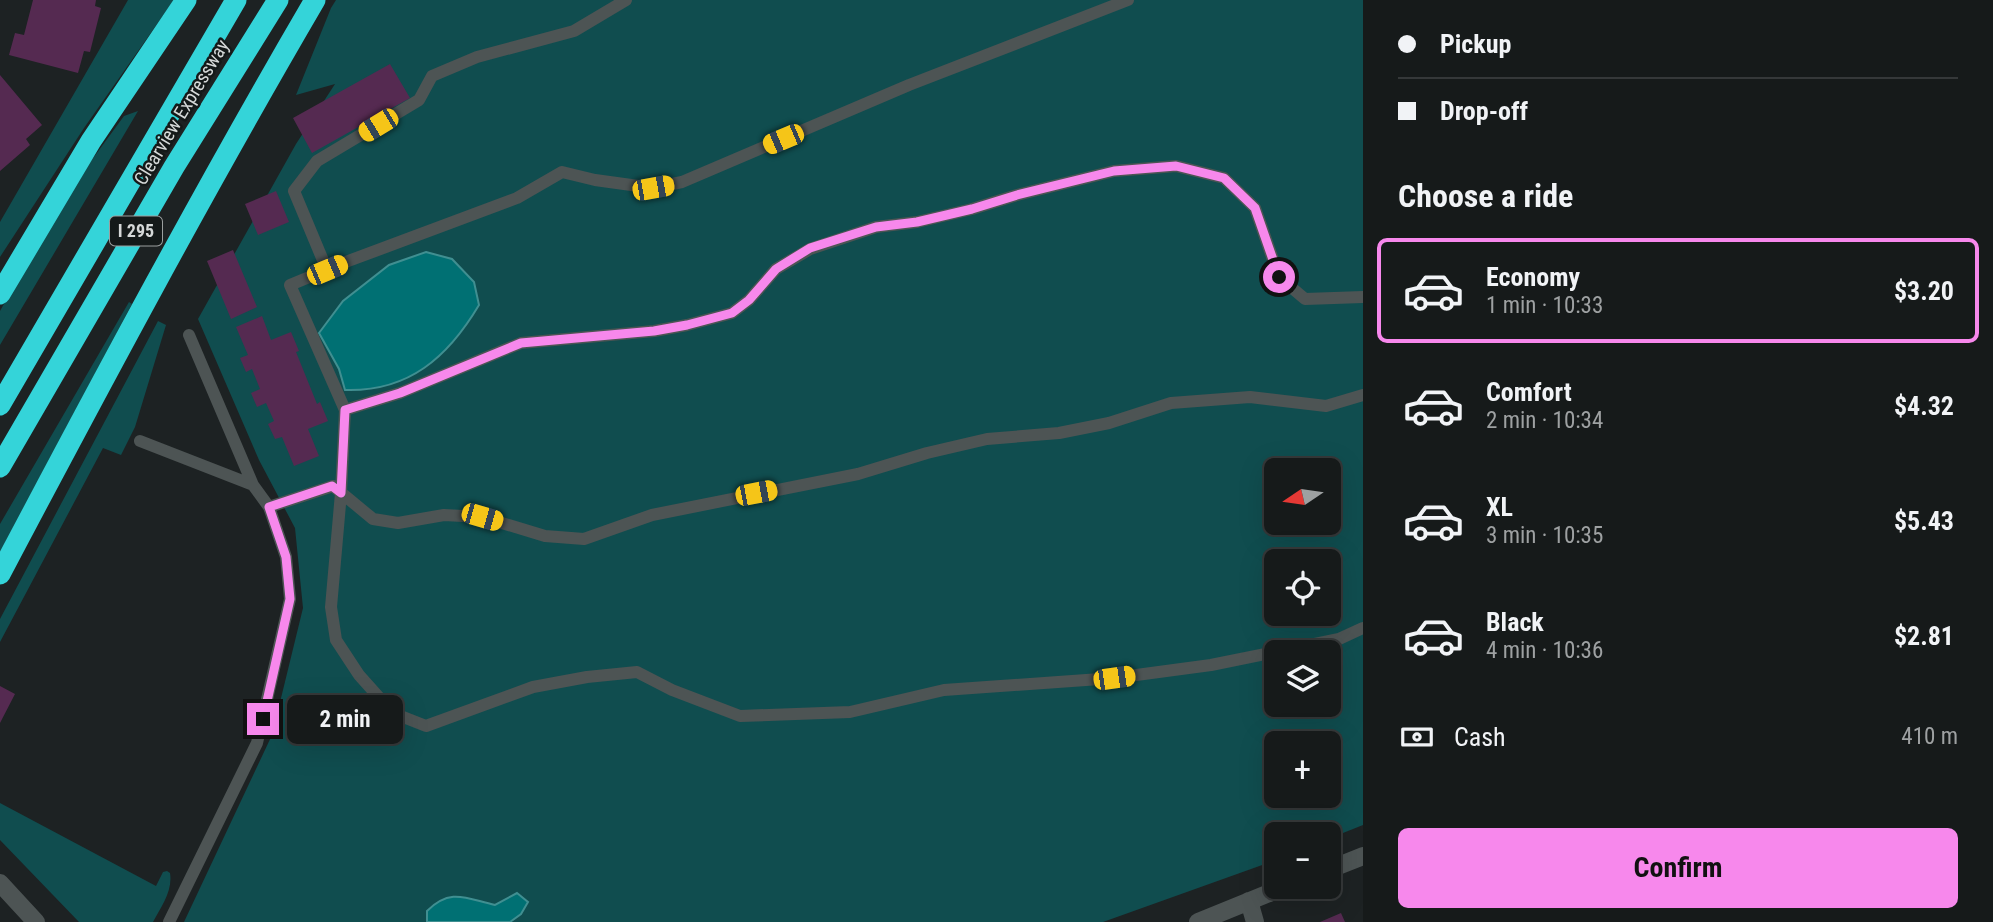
<!DOCTYPE html>
<html lang="en">
<head>
<meta charset="utf-8">
<style>
	body { margin:0; font-family:"Roboto Condensed",sans-serif; background:#232727; color:#f1f3f6; height:100vh; display:flex; flex-direction:column; font-size:26px; white-space:nowrap }
	* { box-sizing:border-box; margin:0 }
	p { font-size:23px; color:#9ea1a2 }
	.icon { flex:none; width:38px; height:38px; fill:none; stroke:currentColor; stroke-width:2; stroke-linecap:round; stroke-linejoin:round }
	.map { position:relative; flex:1; overflow:hidden }
	.sheet { display:flex; flex-direction:column; background:#161a1a; width:630px }
	.sheet>* { flex:none }
	.hud { display:grid; align-content:center; height:154px; padding:0 35px; background:#161a1a }
	.needle { width:46px; rotate:257deg }
	.fabs { position:absolute; left:1264px; top:458px; display:grid; gap:14px }
	.fabs a { display:grid; place-items:center; width:77px; height:77px; border-radius:10px; background:#161a1a; box-shadow:0 7px 28px #0002,0 0 0 2px #353839; font-size:35px }
	.end { position:absolute; width:32px; height:32px; margin:-16px; border:9px solid #f788ec; background:#111; box-shadow:0 0 0 4px #111 }
	.from { border-radius:50% }
	.bubble { position:absolute; height:49px; border-radius:10px; background:#161a1a; box-shadow:0 7px 28px #0002,0 0 0 2px #353839; font-size:23px; font-weight:700; line-height:49px; text-align:center }
	.car { position:absolute; width:21px; height:42px; margin:-21px -10px; border-radius:9px; box-shadow:0 0 5px 2px #0007; background:linear-gradient(#f5c518 24%,#345 0 40%,#f5c518 0 76%,#345 0 86%,#f5c518 0) }
	.hud b { display:flex; align-items:center; gap:24px; height:66px; font-size:26px }
	.hud b+b { border-top:2px solid #353839 }
	.hud i { width:18px; height:18px; background:#f1f3f6 }
	ul { padding:0; list-style:none }
	li { display:flex; align-items:center; gap:21px; height:105px; margin:0 14px 10px; padding:0 21px; border:4px solid transparent; border-radius:10px }
	li div { flex:1 }
	li b { display:block; font-size:26px }
	li em { font-style:normal; font-weight:700 }
	li.selected { border-color:#f788ec }
	li>.icon { width:63px; height:63px; stroke-width:1.5 }
	h2 { padding:0 35px; font-size:32px; line-height:84px }
	.pay { display:flex; align-items:center; gap:18px; height:77px; padding:0 35px; font-size:26px }
	.pay p { margin-inline-start:auto }
	.primary-button { display:flex; gap:14px; margin-top:auto; padding:14px 35px }
	.primary-button a { flex:1; height:80px; border-radius:10px; background:#f788ec; color:#111; font-size:28px; font-weight:700; line-height:80px; text-align:center }
	main { display:flex; flex:1; min-height:0 }
	.map>svg:first-child { display:block }
</style>
</head>
<body>
<main>
<div class="map">
<svg width="1363" height="922" viewBox="0 0 1363 922">
	<rect width="100%" height="100%" fill="#1d2223"/>
	<path fill="#104d4f" fill-rule="evenodd" d="M128 0H174L84 128 0 257V222Z
		M336 0H1363V825L1328 839V835H1276V860L1103 922H184L272 735 303 608 295 528 259 460 198 319 296 144 335 84 296 95 331 8ZM1276 471H1328V523H1276ZM1276 562H1328V614H1276ZM1276 653H1328V705H1276ZM1276 744H1328V796H1276Z
		M138 111 0 345V311L34 250 88 165 124 116Z
		M129 302 132 304 0 552V524Z
		M158 321 166 325 135 427 121 455 103 448 0 642V619Z
		M0 803 156 886 163 872 167 871 170 873C173 891 161 907 153 922H79L0 840Z"/>
	<path fill="#007073" stroke="#408f91" stroke-width="2" d="M426 252 452 259 474 282 479 305C448 357 409 392 345 390L339 369 319 333 343 301 389 265Z
		M517 893 528 902 521 914 510 922H427V911C451 887 467 899 495 905Z"/>
	<path fill="#552a51" d="M33 0H96L95 6 101 8 90 52 84 51 78 73 9 55 15 33 24 35Z
		M390 64 410 98 312 153 293 118Z
		M0 75 42 125 26 139 30 145 0 171Z
		M276 191 289 222 258 235 245 204Z
		M233 250 257 307 231 319 207 261Z
		M262 316 271 340 291 332 299 351 296 352 317 404 320 402 328 421 308 429 319 456 294 466 282 437 275 439 268 424 274 421 266 403 257 407 251 393 260 389 252 369 246 372 240 358 248 355 236 327Z
		M0 686 15 694 0 723Z
		M1341 913 1345 922H1320Z"/>
	<g fill="none" stroke-linecap="round" stroke-linejoin="round">
		<path stroke="#4d5454" stroke-width="12" d="M1128 0 909 85 682 182 653 188 595 180 562 172 517 198 343 263 290 285 345 410 400 393 521 343 654 331 687 325 732 313 749 300 776 269 810 249 876 227 917 222 972 209 1017 195 1114 171 1176 166 1224 178 1255 208 1279 277 1305 299 1363 297
			M327 270 294 191 317 161 419 100 432 76 477 57 574 31 626 0
			M345 410 341 493 331 607 336 640 359 675 393 713 426 726 533 687 587 677 637 672 672 690 740 716 850 712 944 690 1114 678 1211 665 1339 639 1363 628
			M140 441 253 485
			M269 507 333 486 373 519 398 523 444 515 482 517 545 536 584 539 652 515 858 474 927 453 987 439 1059 433 1109 423 1171 403 1250 397 1326 406 1363 395
			M169 922 257 743 290 599 286 557 269 507 253 485 189 335"/>
		<path stroke="#4d5454" stroke-width="18" d="M1328 870 1363 856
			M1249 901 1255 922
			M1198 922 1284 887"/>
		<path stroke="#4d5454" stroke-width="18" d="M0 883 36 922"/>
		<path stroke="#34d4d9" stroke-width="21" d="M0 294 91 141 186 0
			M0 405 236 0
			M0 467 174 167 278 0
			M0 574C102 381 205 188 315 0"/>
	</g>
	<g fill="none" stroke-linecap="round" stroke-linejoin="round">
		<path stroke="#f788ec" stroke-width="9" d="M263 719 290 599 286 557 269 507 332 486 341 493 345 410 400 393 521 343 654 331 687 325 732 313 749 300 776 269 810 248 876 227 917 222 972 209 1017 195 1114 171 1176 166 1224 178 1255 208 1279 277"/>
	</g>
	<g text-anchor="middle" stroke-width="5" stroke-linejoin="round" paint-order="stroke">
		<rect fill="#141919" stroke="#9b9f9f" stroke-width="2" x="110" y="216.5" width="52" height="29" rx="5"/>
		<g font-size="18" font-weight="bold" fill="#d5d8d8">
			<text x="136" y="237">I 295</text>
		</g>
		<g font-size="19" fill="#d5d8d8" stroke="#141919">
			<text transform="translate(181 112) rotate(-59)" y="7">Clearview Expressway</text>
		</g>
	</g>
</svg>
<div class="fabs">
<a><svg class="needle" viewBox="-14 -14 28 28"><path d="M0-13l5 13h-10z" fill="#e53935"/><path d="M0 13l5-13h-10z" fill="#9ea1a2"/></svg></a>
<a><svg class="icon" aria-label="locate" viewBox="0 0 24 24"><circle cx="12" cy="12" r="6"/><path d="M12 2v4M12 18v4M2 12h4M18 12h4"/></svg></a>
<a><svg class="icon" aria-label="layers" viewBox="0 0 24 24"><path d="M12 4l9 5-9 5-9-5zM3 14l9 5 9-5"/></svg></a>
<a>+</a>
<a>−</a>
</div>
<i class="end from" style="left:1279px;top:277px"></i>
<i class="end" style="left:263px;top:719px"></i>
<div class="bubble" style="left:287px;top:695px;width:116px">2 min</div>
<i class="car" style="left:378px;top:125px;rotate:239deg"></i>
<i class="car" style="left:783px;top:139px;rotate:247deg"></i>
<i class="car" style="left:653px;top:188px;rotate:80deg"></i>
<i class="car" style="left:327px;top:270px;rotate:67deg"></i>
<i class="car" style="left:756px;top:493px;rotate:79deg"></i>
<i class="car" style="left:482px;top:517px;rotate:106deg"></i>
<i class="car" style="left:1114px;top:678px;rotate:82deg"></i>
</div>
<section class="sheet">
<div class="hud">
<b><i class="from"></i>Pickup</b>
<b><i></i>Drop-off</b>
</div>
<h2>Choose a ride</h2>
<ul>
<li class="selected"><svg class="icon" aria-label="car" viewBox="0 0 24 24"><path d="M5 17H2v-5l4-1 3-4h7l3 4 3 1v5h-3M9 17h6M6 11h13"/><circle cx="7" cy="17" r="2"/><circle cx="17" cy="17" r="2"/></svg><div><b>Economy</b><p>1 min · 10:33</p></div><em>$3.20</em></li>
<li><svg class="icon" aria-label="car" viewBox="0 0 24 24"><path d="M5 17H2v-5l4-1 3-4h7l3 4 3 1v5h-3M9 17h6M6 11h13"/><circle cx="7" cy="17" r="2"/><circle cx="17" cy="17" r="2"/></svg><div><b>Comfort</b><p>2 min · 10:34</p></div><em>$4.32</em></li>
<li><svg class="icon" aria-label="car" viewBox="0 0 24 24"><path d="M5 17H2v-5l4-1 3-4h7l3 4 3 1v5h-3M9 17h6M6 11h13"/><circle cx="7" cy="17" r="2"/><circle cx="17" cy="17" r="2"/></svg><div><b>XL</b><p>3 min · 10:35</p></div><em>$5.43</em></li>
<li><svg class="icon" aria-label="car" viewBox="0 0 24 24"><path d="M5 17H2v-5l4-1 3-4h7l3 4 3 1v5h-3M9 17h6M6 11h13"/><circle cx="7" cy="17" r="2"/><circle cx="17" cy="17" r="2"/></svg><div><b>Black</b><p>4 min · 10:36</p></div><em>$2.81</em></li>
</ul>
<div class="pay"><svg class="icon" aria-label="cash" viewBox="0 0 24 24"><path d="M3 7h18v10H3z"/><circle cx="12" cy="12" r="2"/></svg>Cash<p>410 m</p></div>
<div class="primary-button"><a>Confirm</a></div>
</section>
</main>
</body>
</html>
